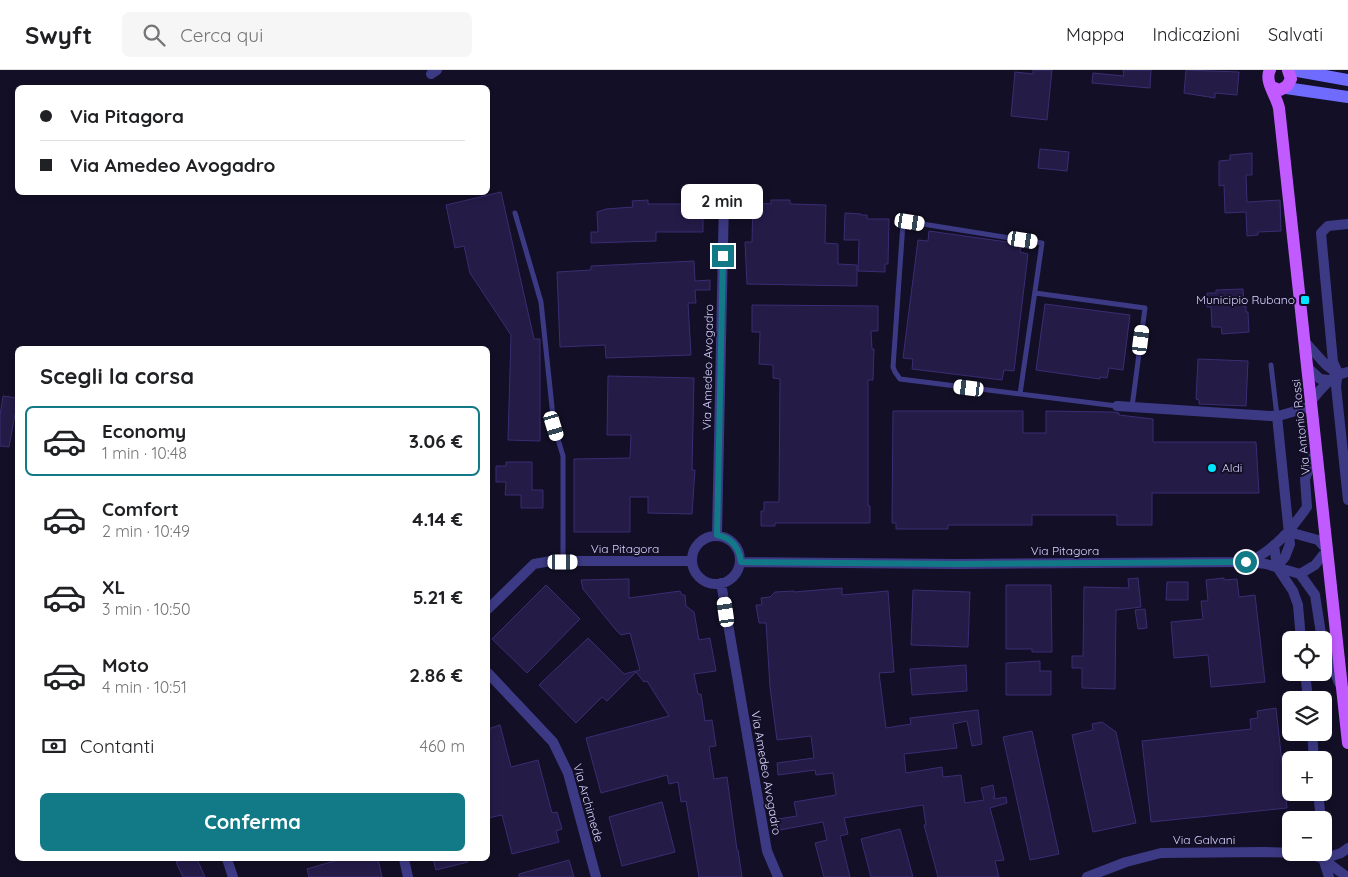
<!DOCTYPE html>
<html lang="it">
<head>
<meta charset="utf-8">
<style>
	body { margin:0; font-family:Quicksand,sans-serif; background:#f6f6f6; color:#202124; height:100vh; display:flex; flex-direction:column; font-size:19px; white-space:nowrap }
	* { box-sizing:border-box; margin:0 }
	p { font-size:16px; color:#757577 }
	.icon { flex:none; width:28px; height:28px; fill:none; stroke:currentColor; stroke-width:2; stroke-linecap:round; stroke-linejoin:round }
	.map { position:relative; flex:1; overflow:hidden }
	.side { position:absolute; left:15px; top:276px; width:475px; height:515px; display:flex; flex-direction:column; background:#fff; border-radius:8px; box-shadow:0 2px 8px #0003 }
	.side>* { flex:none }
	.banner { position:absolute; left:15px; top:15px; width:475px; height:110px; border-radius:8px; box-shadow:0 2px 8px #0003; display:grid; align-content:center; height:110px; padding:0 25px; background:#fff }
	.controls { position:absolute; left:1282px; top:561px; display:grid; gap:10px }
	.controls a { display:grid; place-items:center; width:50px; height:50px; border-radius:8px; background:#fff; box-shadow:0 2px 8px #0003; font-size:25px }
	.end { position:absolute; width:22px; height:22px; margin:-11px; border:6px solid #127987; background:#fff; box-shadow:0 0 0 2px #fff }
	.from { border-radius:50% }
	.bubble { position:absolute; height:35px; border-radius:8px; background:#fff; box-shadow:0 2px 8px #0003; font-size:16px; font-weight:800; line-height:35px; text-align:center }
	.car { position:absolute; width:15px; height:30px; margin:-15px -8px; border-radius:6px; box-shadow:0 0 4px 1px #0007; background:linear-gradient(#fff 24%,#345 0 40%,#fff 0 76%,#345 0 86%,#fff 0) }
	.banner b { display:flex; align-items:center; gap:18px; height:48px; font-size:19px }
	.banner b+b { border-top:1px solid #e0e0e0 }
	.banner i { width:12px; height:12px; background:#202124 }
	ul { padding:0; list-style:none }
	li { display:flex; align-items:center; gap:15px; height:70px; margin:0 10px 8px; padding:0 15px; border:2px solid transparent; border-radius:8px }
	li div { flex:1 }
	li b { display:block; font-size:19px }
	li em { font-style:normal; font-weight:800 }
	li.active { border-color:#127987 }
	li>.icon { width:45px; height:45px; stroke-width:1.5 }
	h2 { padding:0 25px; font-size:22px; line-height:60px }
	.pay { display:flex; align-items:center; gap:12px; height:55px; padding:0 25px; font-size:19px }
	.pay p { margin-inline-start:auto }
	.action { display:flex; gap:10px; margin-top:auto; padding:10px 25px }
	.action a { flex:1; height:58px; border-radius:8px; background:#127987; color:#fff; font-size:20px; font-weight:800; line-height:58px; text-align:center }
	header { display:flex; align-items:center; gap:30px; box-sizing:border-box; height:70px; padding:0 25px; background:#fff; border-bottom:1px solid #e0e0e0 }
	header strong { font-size:24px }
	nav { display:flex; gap:28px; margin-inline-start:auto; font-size:18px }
	.search { width:350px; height:45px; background:#f6f6f6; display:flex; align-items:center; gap:12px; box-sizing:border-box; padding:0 18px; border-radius:8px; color:#757577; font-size:19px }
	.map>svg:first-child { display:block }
</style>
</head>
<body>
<header>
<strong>Swyft</strong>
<div class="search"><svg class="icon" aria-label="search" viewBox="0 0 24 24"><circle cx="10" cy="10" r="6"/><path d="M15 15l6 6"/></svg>Cerca qui</div>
<nav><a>Mappa</a><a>Indicazioni</a><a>Salvati</a></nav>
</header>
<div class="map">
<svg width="1348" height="807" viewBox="0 0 1348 807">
	<rect width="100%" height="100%" fill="#130f26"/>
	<path fill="#241b47" stroke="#3b2d73" d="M1033 0H1052L1047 50 1011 46 1015 2 1033 4Z
		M1123 0H1151L1150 18 1092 13 1093 3 1124 6Z
		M1186 0 1239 2 1237 25 1215 23V28L1184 23Z
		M1040 79 1069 82 1067 101 1038 98Z
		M1252 83V105H1246L1247 132 1280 130 1281 161 1258 162V165L1247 166 1246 142 1225 143 1224 115 1219 116V91L1230 90V85Z
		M501 122 534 269H540V371L508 370 511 265 470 203 464 176 455 178 446 135Z
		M648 130V134H703V162H656V171L591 173V162H598L597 142 606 139 633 137 632 131Z
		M771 130H790V134L826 135 825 173 838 174V194L857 195V216L747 214 745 172H752L753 133 771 134Z
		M845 143 861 144V145H867V149H889L888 194H885V202L858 201 859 170H844Z
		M929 161 1021 174 1020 182 1028 184 1014 301 1004 300 1002 310 912 299 913 289 903 288 918 170 928 171Z
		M694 191 695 211 710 210V220H695L696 233H688L691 285 606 288 605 275 560 277 557 202 591 200V196Z
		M1243 219 1244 237 1246 236V242H1248L1249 262 1222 264 1221 257H1212L1211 237H1207V223H1216V220Z
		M1045 234 1130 245 1123 300 1109 298 1107 308 1100 307V309L1036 300Z
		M752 235 878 236V261H871L872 279H874L873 310H868V436H870V453H775V456H761V441H764V432H779L780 309 773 308V295L759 294 760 262H752Z
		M1198 289 1248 291 1246 336 1199 334V330L1196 329Z
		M608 306 694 308 692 400H695L692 444 648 443V427H630V462H574V389L630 388 631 365H607Z
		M3 326 18 328V344H15L9 377 0 376V345Z
		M893 341H1023V363H1046V341L1113 342 1119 343V345L1153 349V372H1256L1259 423H1152V455H1117V445H1032V455H948V459H896V453H892Z
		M506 392H532V420H543V438H521V425H505L506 412H496V396H506Z
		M1138 508 1141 537 1116 540 1115 619 1082 618V598H1072V586H1083L1084 517 1129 518 1128 509Z
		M1224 508V510L1237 509 1239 527 1255 525 1265 612 1211 617 1208 585 1174 588 1171 552 1203 549 1201 531H1208L1206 510Z
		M629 509V528L680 521 682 525H685L686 536 694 542 699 570 710 568 716 601 694 604 698 624H701L705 651 712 650 716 676 709 677 714 709 727 707 737 780H738L742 807H699L686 731 681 732 678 712 669 714 667 705 601 723 586 668 669 646 647 611 644 612 636 602 607 631 602 627 576 653 539 615 588 568 624 604 640 600 630 563 621 565 615 559 583 519 581 510Z
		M1167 512H1188V530H1166Z
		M546 515 580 549 527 603 492 569Z
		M1006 515H1051L1052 582H1032V579H1006Z
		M842 518V525L888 521 894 602 879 603 886 658 911 654 910 648 978 640 982 674 972 676 967 651 953 654 957 678 904 684 906 703 942 697 943 707 961 705 965 733 984 730 981 718 993 715 995 727H993L994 729 1006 727 1007 733 990 738 1004 790 995 791 999 807H938L924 755H926L923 735 844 748 848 764 840 766 850 807H824L815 773 827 770 823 752 780 760 778 749 797 746 794 732 836 725 833 703 816 705 815 700 778 705 777 693 814 688 811 666 777 670 770 617 766 553H759L756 535H762L761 528 770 527 775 522 794 521V522Z
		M913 520 970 522 968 577 911 575Z
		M1145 539 1147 558 1138 559 1135 540Z
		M1040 591V601H1051V625H1006V593Z
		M966 595 967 621 912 625 910 599Z
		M1276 638 1287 738 1151 752 1142 671 1251 659 1250 649 1258 648 1257 641Z
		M1102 652 1116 662 1136 753 1093 762 1072 665 1093 660 1092 654Z
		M500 655 511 697 538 690 552 743 557 742 562 759 556 761 559 772 512 784 502 745 488 748V659Z
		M1032 661 1059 784 1030 790 1003 667Z
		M662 732 675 782 622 796 609 747Z
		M900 759 913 807H871L861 769Z
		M184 789H197L205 807H183L176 792Z
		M341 789H378L382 807H309L307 799Z
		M433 789H467L468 792 436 800Z
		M569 790 574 807H519V804Z"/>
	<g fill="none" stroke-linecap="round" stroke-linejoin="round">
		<path stroke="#3d3a85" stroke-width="5" d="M515 143 541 232 554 356 563 386V491
			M1035 223 1145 238 1132 337
			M1271 295 1277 346
			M1020 324 1042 173 910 152 903 153 893 297 895 302 900 309 1117 336"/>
		<path stroke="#3d3a85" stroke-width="10" d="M431 4 437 0
			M1348 154 1328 156 1321 163 1333 292 1338 303 1336 316 1348 430
			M1306 273 1326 295 1337 303
			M1308 298 1320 309 1329 310
			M1312 330C1322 318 1331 305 1348 302
			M1117 336 1270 346 1282 345 1312 336
			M1277 346 1290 474 1285 487 1277 497
			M1289 462 1318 470 1327 480 1315 495 1300 504
			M717 465 724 129
			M692 490a24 24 0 1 1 48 0a24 24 0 1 1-48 0Z
			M1274 475 1277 497 1293 521 1298 535 1301 570
			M741 492 957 494 1249 492C1274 480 1291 460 1307 437L1305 409 1316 380
			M1250 492 1266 494 1300 504 1315 525 1322 570
			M721 513 767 781 778 807
			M488 539 534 494 551 491H692
			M1324 574 1339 613
			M1305 602 1308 630
			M488 603 553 672 568 703 596 807
			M1312 662 1314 690
			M1318 722 1321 750
			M1323 788 1329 807
			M227 789 233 807
			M404 789 408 807
			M1323 789 1341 783 1348 778
			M1087 807 1126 792 1161 783 1264 782 1309 783 1323 789 1347 807"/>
		<path stroke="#6f6bff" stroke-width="12" d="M1292 0 1348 10
			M1286 18 1348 27"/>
		<path stroke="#c25bff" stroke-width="12" d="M1270 0C1264 11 1276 25 1279 38L1348 673
			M1272 17 1280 20 1287 16 1291 9 1288 0"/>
	</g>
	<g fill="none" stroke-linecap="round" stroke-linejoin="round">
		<path stroke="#127987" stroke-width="6" d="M723 186 717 465C732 468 739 477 741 492L957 494 1246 492"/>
	</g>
	<g fill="#00e5ff" stroke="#130f26" stroke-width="2">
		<rect x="1300" y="225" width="10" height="10" rx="2.5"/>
		<circle cx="1212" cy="398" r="5"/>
	</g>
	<g text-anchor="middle" stroke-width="4" stroke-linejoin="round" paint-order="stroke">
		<g font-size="12" fill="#d9d4ff" stroke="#130f26" text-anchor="end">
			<text x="1295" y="234">Municipio Rubano</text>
			<text x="1222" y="402" text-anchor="start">Aldi</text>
		</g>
		<g font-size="12" fill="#d9d4ff" stroke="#130f26">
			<text transform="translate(708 297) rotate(-89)" y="4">Via Amedeo Avogadro</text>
			<text transform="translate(1301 357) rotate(-96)" y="4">Via Antonio Rossi</text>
			<text x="625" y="483">Via Pitagora</text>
			<text x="1065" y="485">Via Pitagora</text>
			<text transform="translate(766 703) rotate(80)" y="4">Via Amedeo Avogadro</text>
			<text transform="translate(588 733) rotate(74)" y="4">Via Archimede</text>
			<text x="1204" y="774">Via Galvani</text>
		</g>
	</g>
</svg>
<div class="controls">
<a><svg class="icon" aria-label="locate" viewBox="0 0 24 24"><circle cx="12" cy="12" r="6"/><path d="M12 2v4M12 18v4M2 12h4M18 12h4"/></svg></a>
<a><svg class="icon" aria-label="layers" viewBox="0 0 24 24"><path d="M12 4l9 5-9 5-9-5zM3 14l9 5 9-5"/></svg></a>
<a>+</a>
<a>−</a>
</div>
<i class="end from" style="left:1246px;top:492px"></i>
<i class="end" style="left:723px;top:186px"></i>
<div class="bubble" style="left:681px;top:114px;width:82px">2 min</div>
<i class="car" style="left:910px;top:152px;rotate:99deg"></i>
<i class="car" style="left:1023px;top:170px;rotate:99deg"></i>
<i class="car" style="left:1141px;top:270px;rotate:7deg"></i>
<i class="car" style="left:969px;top:318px;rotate:277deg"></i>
<i class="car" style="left:554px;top:356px;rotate:163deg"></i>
<i class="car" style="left:563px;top:492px;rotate:90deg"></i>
<i class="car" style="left:726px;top:542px;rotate:352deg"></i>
<div class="banner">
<b><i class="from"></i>Via Pitagora</b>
<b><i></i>Via Amedeo Avogadro</b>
</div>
<section class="side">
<h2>Scegli la corsa</h2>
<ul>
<li class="active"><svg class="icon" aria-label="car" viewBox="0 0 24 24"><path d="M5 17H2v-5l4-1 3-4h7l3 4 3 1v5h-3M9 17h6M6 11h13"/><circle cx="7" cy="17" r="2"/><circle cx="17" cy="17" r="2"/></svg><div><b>Economy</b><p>1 min · 10:48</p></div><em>3.06 €</em></li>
<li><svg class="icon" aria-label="car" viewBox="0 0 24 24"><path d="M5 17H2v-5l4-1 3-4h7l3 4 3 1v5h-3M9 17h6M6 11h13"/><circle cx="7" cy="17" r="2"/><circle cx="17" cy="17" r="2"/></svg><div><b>Comfort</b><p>2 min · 10:49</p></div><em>4.14 €</em></li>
<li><svg class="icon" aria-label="car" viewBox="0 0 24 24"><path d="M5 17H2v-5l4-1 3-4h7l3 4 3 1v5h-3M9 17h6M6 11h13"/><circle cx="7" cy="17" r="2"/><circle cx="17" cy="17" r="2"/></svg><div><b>XL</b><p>3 min · 10:50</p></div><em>5.21 €</em></li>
<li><svg class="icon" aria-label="car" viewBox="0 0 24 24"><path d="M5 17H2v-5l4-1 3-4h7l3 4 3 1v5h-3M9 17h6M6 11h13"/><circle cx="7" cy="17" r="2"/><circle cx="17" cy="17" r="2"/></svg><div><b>Moto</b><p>4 min · 10:51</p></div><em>2.86 €</em></li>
</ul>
<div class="pay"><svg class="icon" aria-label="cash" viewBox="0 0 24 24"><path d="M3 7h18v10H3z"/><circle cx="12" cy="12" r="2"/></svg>Contanti<p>460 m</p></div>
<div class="action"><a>Conferma</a></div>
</section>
</div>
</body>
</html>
